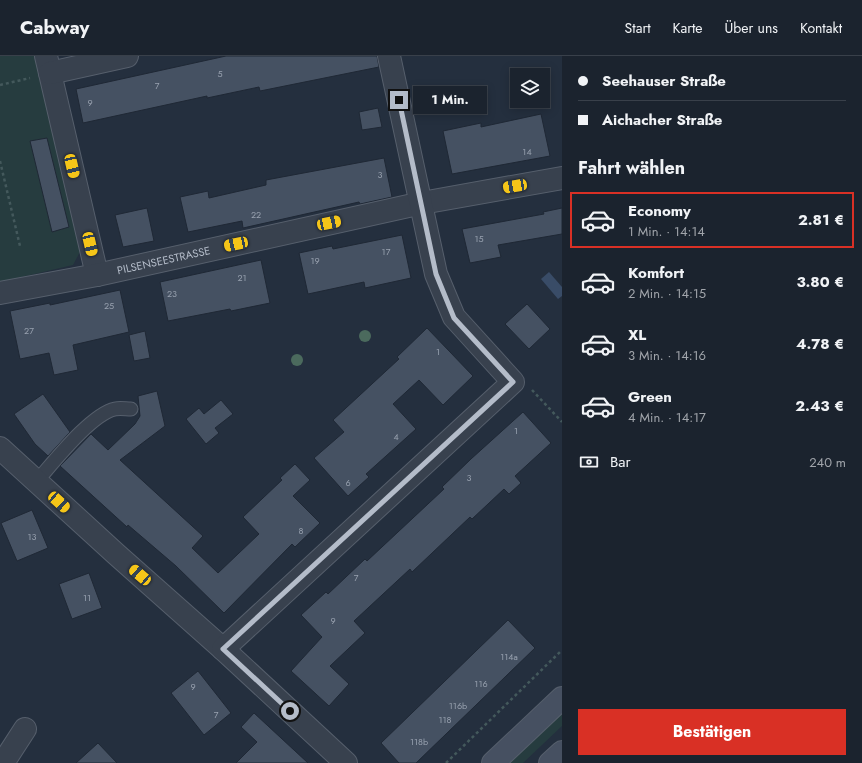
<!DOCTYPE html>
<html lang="de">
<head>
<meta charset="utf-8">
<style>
	body { margin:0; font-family:Jost,sans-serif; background:#282f3a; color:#f1f3f6; height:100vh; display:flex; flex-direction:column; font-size:15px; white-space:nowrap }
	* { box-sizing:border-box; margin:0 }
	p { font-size:13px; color:#a0a4aa }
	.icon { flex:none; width:22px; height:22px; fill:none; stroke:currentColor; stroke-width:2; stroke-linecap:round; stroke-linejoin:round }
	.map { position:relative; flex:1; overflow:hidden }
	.drawer { display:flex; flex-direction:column; background:#1b232e; width:300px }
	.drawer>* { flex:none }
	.banner { display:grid; align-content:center; height:88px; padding:0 16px; background:#1b232e }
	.buttons { position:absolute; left:510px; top:12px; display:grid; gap:8px }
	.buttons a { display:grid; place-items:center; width:40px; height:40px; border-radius:0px; background:#1b232e; box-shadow:0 2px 10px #0003,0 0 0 1px #39404a; font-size:20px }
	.end { position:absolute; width:18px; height:18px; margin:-9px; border:5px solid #b4bcc9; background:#111; box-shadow:0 0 0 2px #111 }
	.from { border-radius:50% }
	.bubble { position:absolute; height:28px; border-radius:0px; background:#1b232e; box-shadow:0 2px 10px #0003,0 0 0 1px #39404a; font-size:13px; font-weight:700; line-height:28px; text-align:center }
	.car { position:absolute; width:12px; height:24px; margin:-12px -6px; border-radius:5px; box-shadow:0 0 3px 1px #0007; background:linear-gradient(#f5c518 24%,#345 0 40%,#f5c518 0 76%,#345 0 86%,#f5c518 0) }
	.banner b { display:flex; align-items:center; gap:14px; height:38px; font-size:15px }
	.banner b+b { border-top:1px solid #39404a }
	.banner i { width:10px; height:10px; background:#f1f3f6 }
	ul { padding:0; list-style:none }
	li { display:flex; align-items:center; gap:12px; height:56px; margin:0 8px 6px; padding:0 8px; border:2px solid transparent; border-radius:0px }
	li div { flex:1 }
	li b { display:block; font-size:15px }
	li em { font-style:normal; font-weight:700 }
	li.current { border-color:#d93025 }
	li>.icon { width:36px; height:36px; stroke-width:1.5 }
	h2 { padding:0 16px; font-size:18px; line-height:48px }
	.pay { display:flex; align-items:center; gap:10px; height:44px; padding:0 16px; font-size:15px }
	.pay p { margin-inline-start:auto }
	.action { display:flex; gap:8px; margin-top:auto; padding:8px 16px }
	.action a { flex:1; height:46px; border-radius:0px; background:#d93025; color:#fff; font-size:16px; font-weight:700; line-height:46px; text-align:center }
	header { display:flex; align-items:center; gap:24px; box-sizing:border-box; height:56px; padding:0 20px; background:#1b232e; border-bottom:1px solid #39404a }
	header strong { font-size:19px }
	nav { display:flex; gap:22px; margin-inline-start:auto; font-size:14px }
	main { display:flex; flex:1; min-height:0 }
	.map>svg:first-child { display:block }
</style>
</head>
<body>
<header>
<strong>Cabway</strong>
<nav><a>Start</a><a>Karte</a><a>Über uns</a><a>Kontakt</a></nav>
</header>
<main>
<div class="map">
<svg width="562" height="707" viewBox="0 0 562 707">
	<rect width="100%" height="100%" fill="#242f3e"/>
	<path fill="#263c3f" d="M0 0H35L81 194 73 209 0 226Z
		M562 655V670L523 707H508Z"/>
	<path fill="#394c67" d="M549 216 562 231V240L558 243 541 223Z"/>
	<path fill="#455162" stroke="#1f2835" d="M226 0H377L379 11 260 35 259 31 207 42V40L83 67 76 33Z
		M378 52 382 71 362 74 359 56Z
		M541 58 550 100 452 118 443 75 481 67V71Z
		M47 82 69 171 52 176 30 85Z
		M384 102 392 141 360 148 359 146 243 172 242 165 188 176 180 141 208 135 209 142 266 129V124Z
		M147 152 154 185 123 191 115 159Z
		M562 152V178L498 189 501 201 470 207 462 173 544 158 543 156Z
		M402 179 411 222 365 232 364 226 308 238 299 197 332 190 333 193Z
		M261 204 270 247 231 255 230 253 168 265 160 226Z
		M120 234 129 276 73 289 78 314 54 319 49 297 20 303 10 255 50 247V249Z
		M527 248 550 273 529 293 505 268Z
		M427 272 473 320 443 349 419 324 393 348 416 373 366 418 369 421 348 440 314 402 344 376 333 364 399 303 397 301Z
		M145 275 150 302 134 305 129 279Z
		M157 335 165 370 120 404 203 480 192 492 218 517 259 478 243 461 282 424 280 422 295 408 310 424 293 440 320 467 295 491 292 488 224 557 176 510 128 469 127 471 60 410 91 378 108 394 135 368 140 360 138 340Z
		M43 338 70 376 48 400 35 388 14 358Z
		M221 344 233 358 215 372 219 377 206 388 186 363 199 352 204 358Z
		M523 356 551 387 515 420 521 427 509 438 504 433 472 463 470 461 412 516 410 513 354 565 365 577 330 610 349 628 329 650 291 615 322 581 301 559 326 536 328 538 365 503 367 505 444 433 442 431 471 403Z
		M32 454 48 492 17 505 1 467Z
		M89 517 102 552 72 563 59 528Z
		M508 564 535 592 416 707H399L381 687Z
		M198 615 231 657 204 679 171 637Z
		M254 657 308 707H236L257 686 241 671Z
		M98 687 117 707H76Z"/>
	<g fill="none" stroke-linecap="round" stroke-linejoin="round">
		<defs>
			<path id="lane" d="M36 426C53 407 91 358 115 353 120 352 126 353 131 353"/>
			<g id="street">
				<path d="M46 0 97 219"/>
				<path d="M50 17 127 0"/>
				<path id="s1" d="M0 237 97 219 422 147 562 122"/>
				<path d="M0 392 116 498 223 593 346 707"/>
				<path d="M223 593 513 326 454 261 436 218 389 0"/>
				<path d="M3 707 25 673"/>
			</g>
			<path id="secondary" d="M493 707 562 642
				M550 707 562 696"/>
		</defs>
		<use href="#lane" stroke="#565f6c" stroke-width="15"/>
		<use href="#street" stroke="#565f6c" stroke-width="24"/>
		<use href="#secondary" stroke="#565f6c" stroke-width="24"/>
		<path stroke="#44595c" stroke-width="2.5" stroke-dasharray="3 3" stroke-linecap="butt" d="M0 29 30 22
			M0 105 20 190
			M532 334 562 366
			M446 707 562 594"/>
		<use href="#lane" stroke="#38414e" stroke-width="13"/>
		<use href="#street" stroke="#38414e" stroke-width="22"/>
		<use href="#secondary" stroke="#465061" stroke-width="22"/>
	</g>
	<g fill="#4b6a5d">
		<circle cx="365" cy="280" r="6"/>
		<circle cx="297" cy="304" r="6"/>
	</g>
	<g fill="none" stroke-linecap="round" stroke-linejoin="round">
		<path stroke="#b4bcc9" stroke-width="5" d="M290 655 223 593 513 326 454 262 436 218 399 44"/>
	</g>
	<g text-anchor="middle" stroke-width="3.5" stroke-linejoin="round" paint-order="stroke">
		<g font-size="9" fill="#98a1af">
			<text x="220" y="21">5</text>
			<text x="157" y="33">7</text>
			<text x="90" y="50">9</text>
			<text x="527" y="99">14</text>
			<text x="380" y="122">3</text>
			<text x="256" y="162">22</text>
			<text x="479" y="186">15</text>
			<text x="386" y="199">17</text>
			<text x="315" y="208">19</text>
			<text x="242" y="225">21</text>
			<text x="172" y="241">23</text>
			<text x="109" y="253">25</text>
			<text x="29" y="278">27</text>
			<text x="438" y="299">1</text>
			<text x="516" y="378">1</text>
			<text x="396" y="384">4</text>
			<text x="469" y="425">3</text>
			<text x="348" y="430">6</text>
			<text x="301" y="478">8</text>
			<text x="32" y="484">13</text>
			<text x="356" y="525">7</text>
			<text x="87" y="545">11</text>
			<text x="333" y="568">9</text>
			<text x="509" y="604">114a</text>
			<text x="481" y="631">116</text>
			<text x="193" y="634">9</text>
			<text x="458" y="653">116b</text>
			<text x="216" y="662">7</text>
			<text x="445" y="667">118</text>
			<text x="419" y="689">118b</text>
		</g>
		<g font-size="11" fill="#b4bcc9" stroke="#1d2633">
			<text dy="4" stroke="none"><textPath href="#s1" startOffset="167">PILSENSEESTRASSE</textPath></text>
		</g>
	</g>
</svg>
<div class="buttons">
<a><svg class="icon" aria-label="layers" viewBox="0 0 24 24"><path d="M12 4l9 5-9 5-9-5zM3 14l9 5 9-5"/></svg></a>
</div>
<i class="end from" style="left:290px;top:655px"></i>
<i class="end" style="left:399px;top:44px"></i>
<div class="bubble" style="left:413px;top:30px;width:74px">1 Min.</div>
<i class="car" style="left:72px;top:110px;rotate:167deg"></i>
<i class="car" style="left:515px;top:130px;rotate:260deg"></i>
<i class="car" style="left:329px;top:167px;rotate:78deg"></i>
<i class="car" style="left:90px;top:188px;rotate:167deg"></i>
<i class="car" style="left:236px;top:188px;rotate:258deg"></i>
<i class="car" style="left:59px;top:446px;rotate:132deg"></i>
<i class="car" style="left:140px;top:519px;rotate:311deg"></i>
</div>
<section class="drawer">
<div class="banner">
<b><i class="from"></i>Seehauser Straße</b>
<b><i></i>Aichacher Straße</b>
</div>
<h2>Fahrt wählen</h2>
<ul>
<li class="current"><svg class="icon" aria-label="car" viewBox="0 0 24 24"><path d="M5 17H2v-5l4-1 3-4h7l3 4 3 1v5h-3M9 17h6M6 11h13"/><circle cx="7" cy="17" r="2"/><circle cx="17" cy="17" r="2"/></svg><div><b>Economy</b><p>1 Min. · 14:14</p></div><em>2.81 €</em></li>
<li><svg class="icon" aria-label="car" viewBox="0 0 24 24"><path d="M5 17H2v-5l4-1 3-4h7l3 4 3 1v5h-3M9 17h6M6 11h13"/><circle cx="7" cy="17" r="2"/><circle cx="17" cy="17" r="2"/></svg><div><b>Komfort</b><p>2 Min. · 14:15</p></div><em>3.80 €</em></li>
<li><svg class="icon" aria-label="car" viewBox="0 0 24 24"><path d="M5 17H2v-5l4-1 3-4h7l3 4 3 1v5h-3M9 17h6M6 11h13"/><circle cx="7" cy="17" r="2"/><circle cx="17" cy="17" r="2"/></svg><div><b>XL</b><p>3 Min. · 14:16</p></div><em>4.78 €</em></li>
<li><svg class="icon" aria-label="car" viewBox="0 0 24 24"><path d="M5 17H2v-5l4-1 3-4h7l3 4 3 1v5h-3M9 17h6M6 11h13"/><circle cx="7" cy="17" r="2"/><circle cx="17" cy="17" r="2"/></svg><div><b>Green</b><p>4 Min. · 14:17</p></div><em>2.43 €</em></li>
</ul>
<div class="pay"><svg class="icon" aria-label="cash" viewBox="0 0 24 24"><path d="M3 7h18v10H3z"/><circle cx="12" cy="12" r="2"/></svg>Bar<p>240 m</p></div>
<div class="action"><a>Bestätigen</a></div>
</section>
</main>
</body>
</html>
